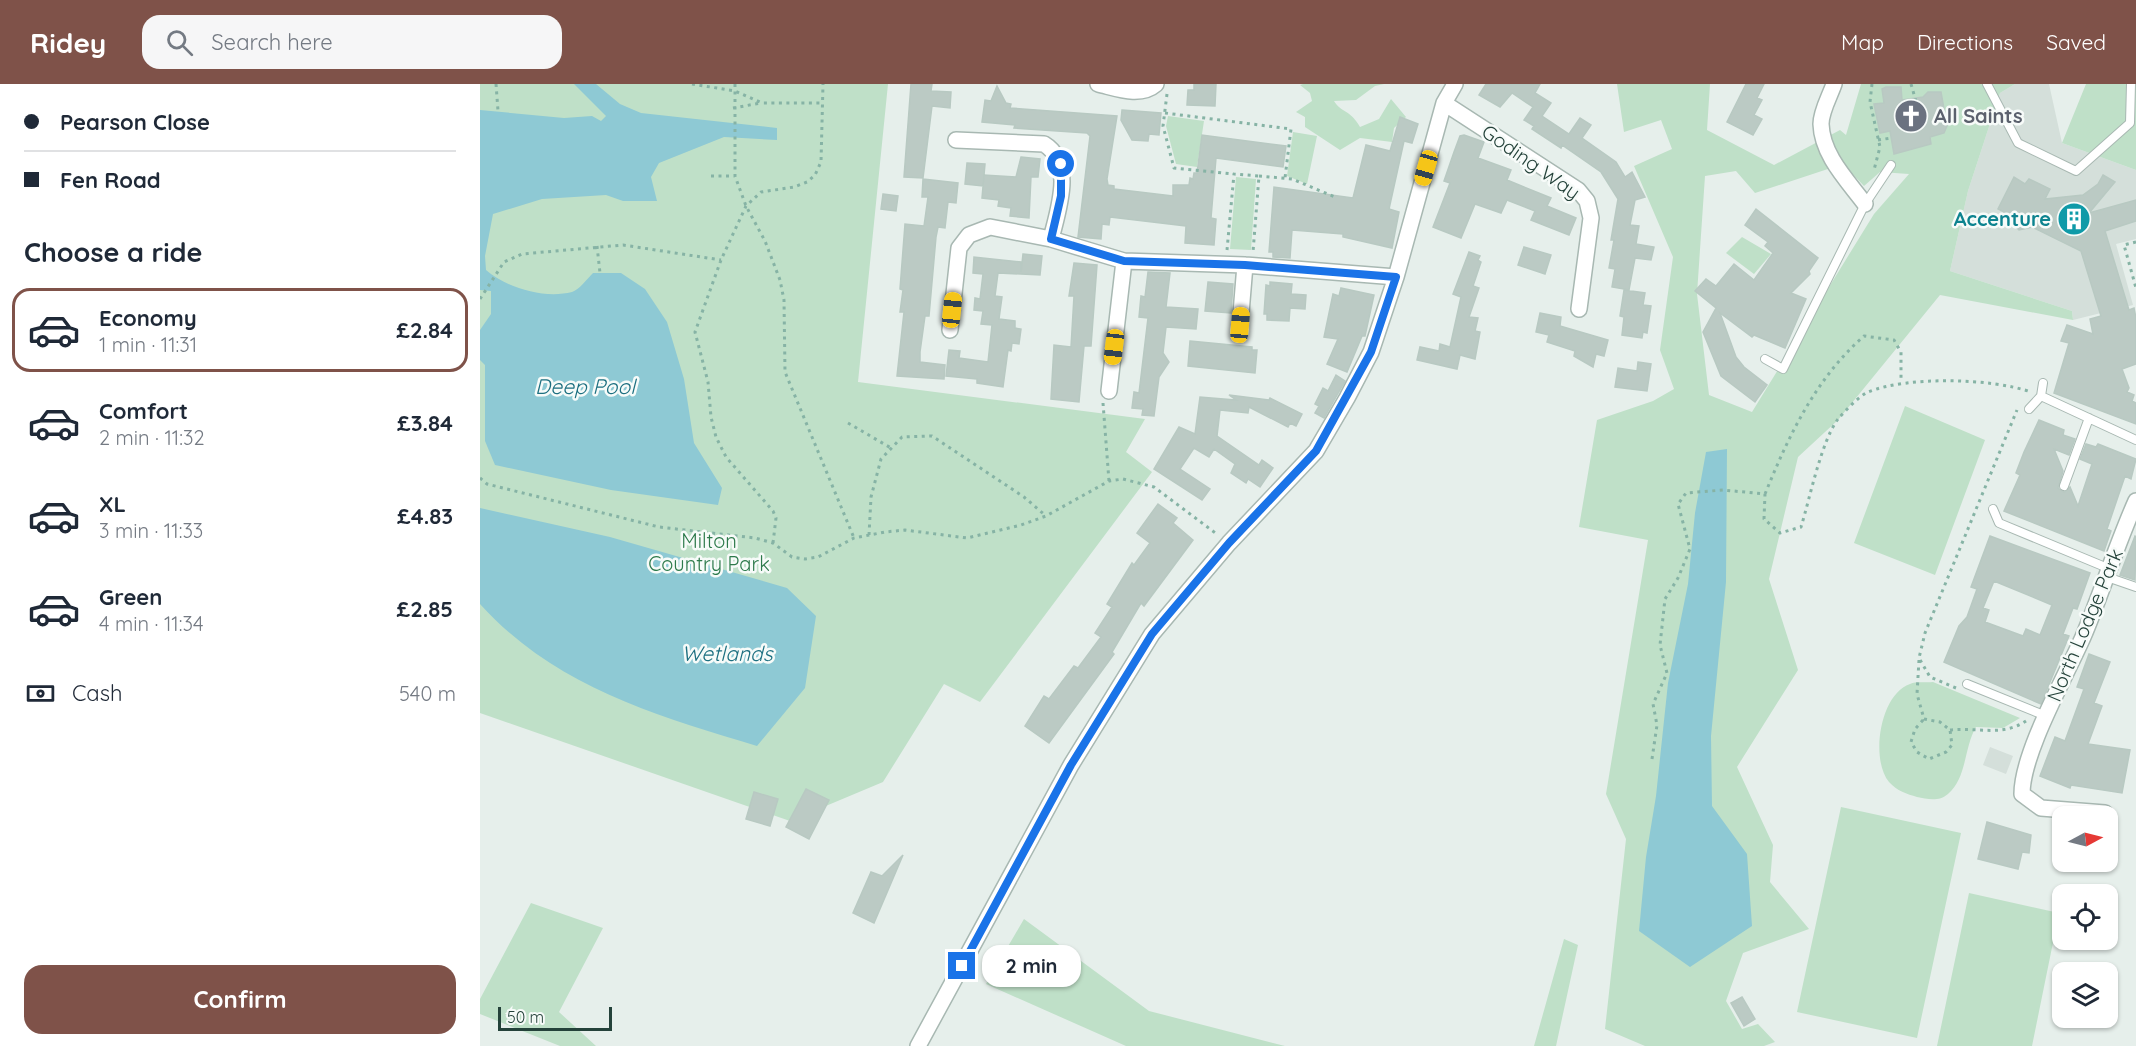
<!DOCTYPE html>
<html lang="en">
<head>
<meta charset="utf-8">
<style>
	body { margin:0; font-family:Quicksand,sans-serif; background:#f6f6f7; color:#1f2937; height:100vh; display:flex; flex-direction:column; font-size:22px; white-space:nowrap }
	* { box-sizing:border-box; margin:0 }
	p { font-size:20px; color:#747a83 }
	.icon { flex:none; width:33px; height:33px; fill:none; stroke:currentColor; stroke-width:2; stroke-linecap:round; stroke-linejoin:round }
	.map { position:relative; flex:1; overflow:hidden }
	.sheet { display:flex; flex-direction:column; background:#fff; width:480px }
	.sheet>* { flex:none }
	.top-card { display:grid; align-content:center; height:132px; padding:0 24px; background:#fff }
	.needle { width:39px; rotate:83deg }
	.tools { position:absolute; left:1572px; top:722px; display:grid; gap:12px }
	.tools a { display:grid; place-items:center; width:66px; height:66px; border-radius:12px; background:#fff; box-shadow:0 2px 4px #0004; font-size:30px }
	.scale { position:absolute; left:18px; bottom:15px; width:114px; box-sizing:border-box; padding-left:6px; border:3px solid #24423a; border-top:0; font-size:16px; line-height:21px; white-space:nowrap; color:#24423a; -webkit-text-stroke:4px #f7fbf9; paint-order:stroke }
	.end { position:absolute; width:27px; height:27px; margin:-14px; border:8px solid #1a73e8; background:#fff; box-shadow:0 0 0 3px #fff }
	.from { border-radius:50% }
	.bubble { position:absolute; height:42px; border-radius:18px; background:#fff; box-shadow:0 2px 4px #0004; font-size:20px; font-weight:800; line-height:42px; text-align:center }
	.car { position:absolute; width:18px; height:36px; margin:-18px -9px; border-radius:8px; box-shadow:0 0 4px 2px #0007; background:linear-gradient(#f5c518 24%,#345 0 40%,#f5c518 0 76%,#345 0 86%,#f5c518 0) }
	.top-card b { display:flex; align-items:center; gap:21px; height:57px; font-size:22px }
	.top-card b+b { border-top:2px solid #e0e1e3 }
	.top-card i { width:15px; height:15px; background:#1f2937 }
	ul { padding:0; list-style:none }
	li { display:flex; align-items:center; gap:18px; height:84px; margin:0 12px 9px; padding:0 12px; border:3px solid transparent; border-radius:18px }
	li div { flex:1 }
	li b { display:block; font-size:22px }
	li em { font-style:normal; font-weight:800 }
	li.current { border-color:#7f5249 }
	li>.icon { width:54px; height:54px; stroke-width:1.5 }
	h2 { padding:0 24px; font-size:27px; line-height:72px }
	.pay { display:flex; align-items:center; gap:15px; height:66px; padding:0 24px; font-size:22px }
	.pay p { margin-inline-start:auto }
	.primary-button { display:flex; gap:12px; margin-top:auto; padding:12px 24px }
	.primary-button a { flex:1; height:69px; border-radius:18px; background:#7f5249; color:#fff; font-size:24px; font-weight:800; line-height:69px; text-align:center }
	header { display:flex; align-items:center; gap:36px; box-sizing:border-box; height:84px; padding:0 30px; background:#7f5249; color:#fff }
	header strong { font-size:28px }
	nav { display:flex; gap:33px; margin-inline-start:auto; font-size:21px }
	.search { width:420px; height:54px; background:#f6f6f7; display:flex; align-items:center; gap:15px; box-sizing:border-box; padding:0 21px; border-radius:18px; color:#747a83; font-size:22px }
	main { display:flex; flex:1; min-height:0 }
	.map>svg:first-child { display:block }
</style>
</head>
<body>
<header>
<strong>Ridey</strong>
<div class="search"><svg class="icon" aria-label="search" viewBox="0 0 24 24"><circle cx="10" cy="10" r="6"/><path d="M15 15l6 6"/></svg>Search here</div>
<nav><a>Map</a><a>Directions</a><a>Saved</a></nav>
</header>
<main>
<section class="sheet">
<div class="top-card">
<b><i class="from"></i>Pearson Close</b>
<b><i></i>Fen Road</b>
</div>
<h2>Choose a ride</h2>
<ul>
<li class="current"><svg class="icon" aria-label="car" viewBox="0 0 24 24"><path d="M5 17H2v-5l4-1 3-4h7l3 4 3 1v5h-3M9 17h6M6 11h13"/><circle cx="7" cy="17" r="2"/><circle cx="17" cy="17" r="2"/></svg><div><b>Economy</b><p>1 min · 11:31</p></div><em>£2.84</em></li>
<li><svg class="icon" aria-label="car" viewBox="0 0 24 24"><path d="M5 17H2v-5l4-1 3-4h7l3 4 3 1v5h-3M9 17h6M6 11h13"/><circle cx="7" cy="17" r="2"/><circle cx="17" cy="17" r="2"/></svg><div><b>Comfort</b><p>2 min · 11:32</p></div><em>£3.84</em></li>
<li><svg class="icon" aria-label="car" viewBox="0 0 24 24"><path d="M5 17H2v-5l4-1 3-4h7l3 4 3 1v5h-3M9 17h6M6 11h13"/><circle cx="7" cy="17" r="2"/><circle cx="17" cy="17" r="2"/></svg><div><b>XL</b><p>3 min · 11:33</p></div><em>£4.83</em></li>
<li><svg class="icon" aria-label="car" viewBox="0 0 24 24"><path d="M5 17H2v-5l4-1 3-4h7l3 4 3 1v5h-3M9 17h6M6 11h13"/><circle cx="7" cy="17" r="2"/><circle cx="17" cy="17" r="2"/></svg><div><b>Green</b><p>4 min · 11:34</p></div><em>£2.85</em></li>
</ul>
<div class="pay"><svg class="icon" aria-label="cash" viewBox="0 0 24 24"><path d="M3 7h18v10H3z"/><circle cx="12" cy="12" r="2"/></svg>Cash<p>540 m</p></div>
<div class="primary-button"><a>Confirm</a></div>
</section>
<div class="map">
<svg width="1656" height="962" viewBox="0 0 1656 962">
	<rect width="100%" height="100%" fill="#e6efeb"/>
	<path fill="#d4dfda" d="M1535 0H1569L1582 59 1656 86V155L1636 160 1653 221 1593 236 1592 227 1470 187 1488 107 1520 9Z
		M1510 663 1533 672 1526 690 1503 681Z"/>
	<path fill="#bfe0c8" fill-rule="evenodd" d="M0 0H408L378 298 665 335 646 368 672 388 500 618 464 600 403 698 310 737 0 629Z
		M823 0H904L895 2 876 16 854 17C861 29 870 25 880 43L899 35 911 15 926 33 914 44 912 58 880 54 860 66 825 43V33L816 28 832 17 830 9 820 1Z
		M1137 0H1230L1227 46 1294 81 1360 46 1366 51 1381 0H1535L1520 9 1488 107 1470 187 1592 227 1593 236 1460 211 1358 336 1318 373 1289 495 1318 586 1257 683 1293 761 1290 798 1329 845 1263 869 1246 917 1262 945 1278 940 1295 958 1284 962H1165L1125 945 1146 755 1126 710 1168 456 1099 443 1117 336 1173 317 1194 305 1180 266 1193 173 1154 82 1192 65 1181 36 1144 48ZM1363 80 1384 102 1400 88 1429 90 1394 130 1272 328 1229 311 1217 210 1225 92 1256 87 1275 109Z
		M1606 0H1656V86L1582 59Z
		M688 32 724 37 717 83 696 80 686 42Z
		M813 48 837 52 827 100 807 92Z
		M756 93 776 95 771 166 750 165Z
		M1262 153 1291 170 1274 190 1246 169Z
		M1425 322 1505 356 1455 491 1374 459Z
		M1453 598 1540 634 1523 644 1496 643C1484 663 1487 694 1468 710 1459 718 1447 715 1437 713 1427 710 1417 707 1409 698 1390 675 1400 610 1430 600 1436 597 1446 599 1453 598Z
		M1361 723 1481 749 1437 954 1317 928Z
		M1489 809 1579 829 1552 962H1457Z
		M51 819 123 844 79 928 116 962H80L0 930V915Z
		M544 835 669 927 805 962H646L506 900Z
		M1084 855 1098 861 1076 962H1054Z"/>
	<path fill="#8ec9d4" d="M94 0H116L140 20 161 29 297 44V56L244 53 179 79 171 93 177 117H143L126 111 62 115 13 130 5 172 6 186C27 204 64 215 92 208 99 206 107 195 113 189H141L165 205 187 238 204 295 214 359 242 404 238 421 131 406 15 381 5 357V281L0 276V246L11 230V207L0 206V26L84 34 112 32 121 37 126 32Z
		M1247 365 1246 498 1231 652 1232 722 1267 770 1272 842 1210 883 1159 847 1166 773 1176 712 1188 599 1208 500 1215 429 1226 368Z
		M0 424 130 453 307 504 336 532 325 604 277 662C174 631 74 602 0 520Z"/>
	<path fill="#bbcac4" stroke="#b8c9c2" stroke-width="1.5" fill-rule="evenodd" d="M431 0H452L451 7 471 8 470 24 452 22 443 94 424 93Z
		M714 0H736L735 22 707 21 708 6H714Z
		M1006 0H1060L1055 9 1071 19 1062 32 1089 50 1100 34 1111 41 1102 54 1136 78 1145 93 1152 88 1165 113 1155 116 1150 141 1159 142 1156 160 1174 163 1171 176 1155 174 1149 206 1132 203 1135 185 1129 184 1134 156H1131L1138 115 1121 88 1082 61 1081 64 1052 45 1054 42 1044 36 1053 23 1032 9 1020 23 999 11Z
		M1266 0H1284L1277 14 1282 16 1274 31 1282 35 1273 51 1247 38Z
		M517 2 526 19 531 20 530 24 637 32 627 95 628 101 634 102V105L693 112V101H709L710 94 713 95 714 89H717L722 51 806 62 803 83 736 74 731 134 736 135 734 161 705 159 706 142 630 133 629 141 622 140 621 155 598 153 610 52 607 49 534 44 535 41 502 38 505 16 511 17Z
		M1406 3H1421L1422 16 1443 13 1448 8H1461L1467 42 1464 49 1450 53 1451 60 1414 70 1410 47 1400 49 1394 20 1404 19 1402 5Z
		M642 26 681 29 679 51 669 50 668 57 652 56 641 36Z
		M920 33 938 40 932 59 924 57 909 125 919 128 912 164 863 153V150L812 146 810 174 793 173V168H789L794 103 873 114 886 61 910 67Z
		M984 51 1004 58 998 74 1031 86 1027 96 1071 114 1067 122 1096 134 1089 151 1051 136 1055 127 1027 116 1021 129 995 120 981 154 953 143 970 99 964 97 974 68 980 52Z
		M541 73 560 75 558 93H551L549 134 530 132 531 124 518 122 519 116 502 114 504 91 536 93Z
		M487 79 505 80 503 102 485 100Z
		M1623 91 1635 98 1609 129 1656 116V137L1625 147 1649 226 1654 224 1656 234V280L1642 285 1649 304 1647 308 1654 311 1652 317 1656 319V340L1574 309 1589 259 1581 257 1587 241 1613 250 1610 235 1621 232 1601 167 1552 143 1539 146 1531 138 1532 132 1518 125 1534 93 1545 100 1549 95 1570 105 1565 115 1603 111 1618 100Z
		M443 95 478 99 476 119 468 118 465 144 458 143 456 153 449 232H445L440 268V278L465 281 464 295 417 292 424 228H420L423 206 420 205 425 140 444 142 448 113H442Z
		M403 110 418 112 416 127 401 125Z
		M1276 125 1338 174 1329 187 1330 190 1311 209 1326 215 1305 264 1274 251 1272 253 1240 229 1256 273 1264 283 1287 301 1275 318 1241 292 1223 248 1236 224 1215 207 1226 195 1236 202 1254 180 1274 196 1293 169 1285 162 1288 158 1265 141Z
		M1044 163 1071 171 1065 190 1038 181Z
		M989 168 1000 172 998 176 1001 178 993 202 999 204 989 233 998 234 995 247 1000 248 995 275 980 271 977 285 937 276 940 263 959 267 960 260 970 263 981 213 973 210Z
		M543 170 562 172 560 191 518 189 515 212 522 213 519 235 535 237V244L541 245 539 260 532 259 531 267 528 266 523 303 497 299V295L466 292 469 266 480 267 479 274 508 278 512 241 501 240 503 227 494 226 495 214 500 215 503 190 493 189 494 173 541 178V188Z
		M594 179 617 181 611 262H604L599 318 571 315 574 261 591 263 594 212H589Z
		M668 188 690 189 686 223 718 225 716 245 686 243 683 269 689 278 679 293 674 332 662 331 663 325 652 324 654 308 659 309 668 234 659 233 661 212 665 213Z
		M728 198 753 200 751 229 725 227Z
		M790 198 812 200 811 210 826 211 825 225 810 224 809 237 787 236V230H784L786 201 790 202Z
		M861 204 894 211 885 252H882L867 288 847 280 858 255 844 253 853 210 859 212Z
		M1144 206 1165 209 1163 221 1171 222 1167 249 1163 248 1162 254 1142 251 1144 233 1140 232Z
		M1060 229 1081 233 1080 242 1128 256 1124 272 1116 270 1113 283 1094 272 1095 267 1067 258 1069 251 1056 248Z
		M710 257 772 263V266H777L775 289 708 282Z
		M1158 278 1171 280 1167 307 1135 303 1138 284 1157 287Z
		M856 291 865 297 844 334 835 329 839 322 835 320 843 304 848 307Z
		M749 311 789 316 790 314 822 330 816 342 810 339 808 343 769 323 768 329 740 326 737 352 779 381 782 376 793 384 780 403 768 395 766 399 751 389 755 380 734 365 729 373 714 364 700 385 730 405 722 416 674 385 699 343 715 350 720 313 756 316Z
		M1559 336 1584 346 1583 351 1595 355 1589 371 1574 365 1583 387 1578 404 1584 408 1590 403 1598 422 1612 380 1600 375 1606 360 1616 363 1618 360 1656 375 1651 395 1645 392 1627 445 1631 447 1624 467 1524 427 1540 391 1536 389 1544 368Z
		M678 420 697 434 693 439 713 456 664 522 661 519 632 568 634 570 569 659 545 642 564 612 569 615 594 582 598 584 621 553 615 549 632 523 627 520 652 479 654 481 670 459 657 449Z
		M1510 452 1610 489 1597 525 1593 524 1583 550 1589 552 1561 620 1464 578 1479 542 1487 533 1497 505 1491 503ZM1514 497 1572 521 1560 551 1546 545 1543 552 1505 538 1509 526 1503 524Z
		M1655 452 1656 453 1655 496 1640 491Z
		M1609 570 1630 578 1614 619 1622 622 1608 660 1650 666 1642 709 1591 701 1590 704 1560 692 1575 653 1585 657 1604 605 1597 603Z
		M326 705 349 716 329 755 306 743Z
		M274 708 298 715 290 742 266 735Z
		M1507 738 1551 751 1549 769 1542 768 1538 785 1498 775Z
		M423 771 394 839 373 829 391 788 402 792Z
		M1262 913 1275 935 1264 942 1251 919Z"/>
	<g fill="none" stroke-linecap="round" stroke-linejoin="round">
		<defs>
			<path id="service" d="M1507 0 1538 59 1596 87 1650 39 1651 0
				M1285 275 1303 285 1385 120 1411 81
				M1561 312 1656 356
				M1549 325 1561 312 1563 299
				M1584 402 1609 334
				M1513 425 1519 439 1630 485
				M1627 493 1656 503
				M1487 600 1566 632"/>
			<path id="minor" d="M618 0C636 4 660 14 676 0
				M1354 0C1350 12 1341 27 1341 40 1342 71 1367 96 1385 120
				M964 19 1098 106 1107 117 1111 134 1099 225
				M571 155 644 177 765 181 916 193
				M760 241 765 181
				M470 246 479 164 489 151 510 143 571 155C578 126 595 79 564 60L476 56
				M629 307 644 177
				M1625 729 1561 724 1542 710C1542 669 1585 594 1603 553 1622 508 1636 462 1656 417
				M438 962 591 681 672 550 749 459 836 367 867 314 891 268 916 193 964 19 975 0"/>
		</defs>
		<use href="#service" stroke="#a8b8b2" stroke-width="10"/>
		<use href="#minor" stroke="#a8b8b2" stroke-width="18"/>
		<path stroke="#86b3a5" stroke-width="3" stroke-dasharray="3 4.5" stroke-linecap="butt" d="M16 0 18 27
			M212 0 255 7 282 19H342
			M255 0V92L266 122 285 157 300 196 304 216 305 288 374 454
			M1392 0 1390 18 1400 63 1394 86
			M1431 0 1437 21
			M687 10 683 42 694 84 754 90
			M253 24 281 19
			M685 29 811 45 805 94
			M1398 56 1411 54
			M231 92H255
			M779 92 812 95 855 113
			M1656 158 1644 161 1656 204
			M117 162 120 189
			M747 166 754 90 779 92 773 168
			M0 215 24 178 42 170 143 161 241 176
			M623 319 629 397
			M368 339 411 364
			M0 394 7 400 179 443 275 454 293 459 312 473 325 475 338 473 374 454 405 448 425 446 487 454 541 441 566 432 629 397 643 395 674 403 738 451
			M1285 410C1309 351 1336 294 1384 252L1414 256 1421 268V298
			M389 451 391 413 401 375 422 353 452 352 544 413 566 432
			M293 459 296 434 293 427 246 373 236 353 231 333 228 298 215 248 241 176 266 122 281 108 314 103 327 98 335 91 341 78 343 0
			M1439 576 1437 610 1444 635 1460 638 1470 646 1472 661 1466 668 1449 675 1437 668 1431 658 1435 645 1444 635
			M1476 604 1450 593 1439 574 1445 549 1537 326
			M1470 646C1497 643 1522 653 1546 637
			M1172 675 1177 641 1173 620 1187 589 1180 561 1185 515 1198 494 1210 465 1198 420 1206 409 1243 406 1285 410 1284 435 1300 449 1321 443C1330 414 1341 358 1358 335 1365 327 1379 312 1388 308 1428 292 1511 294 1551 308"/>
		<use href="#service" stroke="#fff" stroke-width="8"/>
		<use href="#minor" stroke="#fff" stroke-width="15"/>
	</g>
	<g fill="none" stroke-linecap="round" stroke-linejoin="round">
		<path stroke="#1a73e8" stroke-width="8" d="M482 882 591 681 672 550 749 459 836 367 891 268 916 193 765 181 644 177 571 155 581 112V80"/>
	</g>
	<defs>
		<symbol id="church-disc" viewBox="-11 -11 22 22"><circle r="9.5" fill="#6b7280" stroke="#f7fbf9"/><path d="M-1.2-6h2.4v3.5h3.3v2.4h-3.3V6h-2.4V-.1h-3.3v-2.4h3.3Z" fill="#fff"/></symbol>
		<symbol id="building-disc" viewBox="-11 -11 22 22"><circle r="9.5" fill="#0f9aa8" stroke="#f7fbf9"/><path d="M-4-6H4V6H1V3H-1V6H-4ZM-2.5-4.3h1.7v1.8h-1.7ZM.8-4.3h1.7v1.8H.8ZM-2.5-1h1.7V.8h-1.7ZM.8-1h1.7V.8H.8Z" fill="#fff"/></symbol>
	</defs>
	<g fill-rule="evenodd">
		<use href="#church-disc" x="1412" y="13" width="38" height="38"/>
		<use href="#building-disc" x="1575" y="116" width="38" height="38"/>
	</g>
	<g text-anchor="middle" stroke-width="5" stroke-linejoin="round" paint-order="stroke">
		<g font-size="20" font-weight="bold" fill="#5b616d" stroke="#f7fbf9" text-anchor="start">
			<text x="1454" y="39">All Saints</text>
		</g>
		<g font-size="20" fill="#24423a" stroke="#f7fbf9">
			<text transform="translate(1051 78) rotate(35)" y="7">Goding Way</text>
			<text transform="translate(1605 541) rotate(-67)" y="7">North Lodge Park</text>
		</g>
		<g font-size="20" font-weight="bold" fill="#0d838f" stroke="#f7fbf9" text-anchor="end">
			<text x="1571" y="142">Accenture</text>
		</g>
		<g font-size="20" fill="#2d7a4b" stroke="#f7fbf9">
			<text x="229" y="464">Milton<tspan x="229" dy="23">Country Park</tspan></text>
		</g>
		<g font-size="21" font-style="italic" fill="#1c6f80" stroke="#f7fbf9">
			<text x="105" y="310">Deep Pool</text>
			<text x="247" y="577">Wetlands</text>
		</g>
	</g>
</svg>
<div class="tools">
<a><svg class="needle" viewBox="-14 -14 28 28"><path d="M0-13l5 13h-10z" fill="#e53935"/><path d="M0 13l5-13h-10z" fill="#747a83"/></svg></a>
<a><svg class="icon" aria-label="locate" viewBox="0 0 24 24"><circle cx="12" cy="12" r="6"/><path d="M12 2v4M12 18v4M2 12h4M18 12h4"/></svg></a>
<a><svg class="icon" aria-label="layers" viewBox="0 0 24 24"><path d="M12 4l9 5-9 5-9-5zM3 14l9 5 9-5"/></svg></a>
</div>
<div class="scale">50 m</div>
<i class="end from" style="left:581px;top:80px"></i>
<i class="end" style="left:482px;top:882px"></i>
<div class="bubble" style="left:502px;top:861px;width:99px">2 min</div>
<i class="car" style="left:946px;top:84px;rotate:196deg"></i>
<i class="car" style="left:472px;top:226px;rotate:6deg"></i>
<i class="car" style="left:760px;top:241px;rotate:5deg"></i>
<i class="car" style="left:634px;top:263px;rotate:187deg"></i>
</div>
</main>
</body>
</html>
